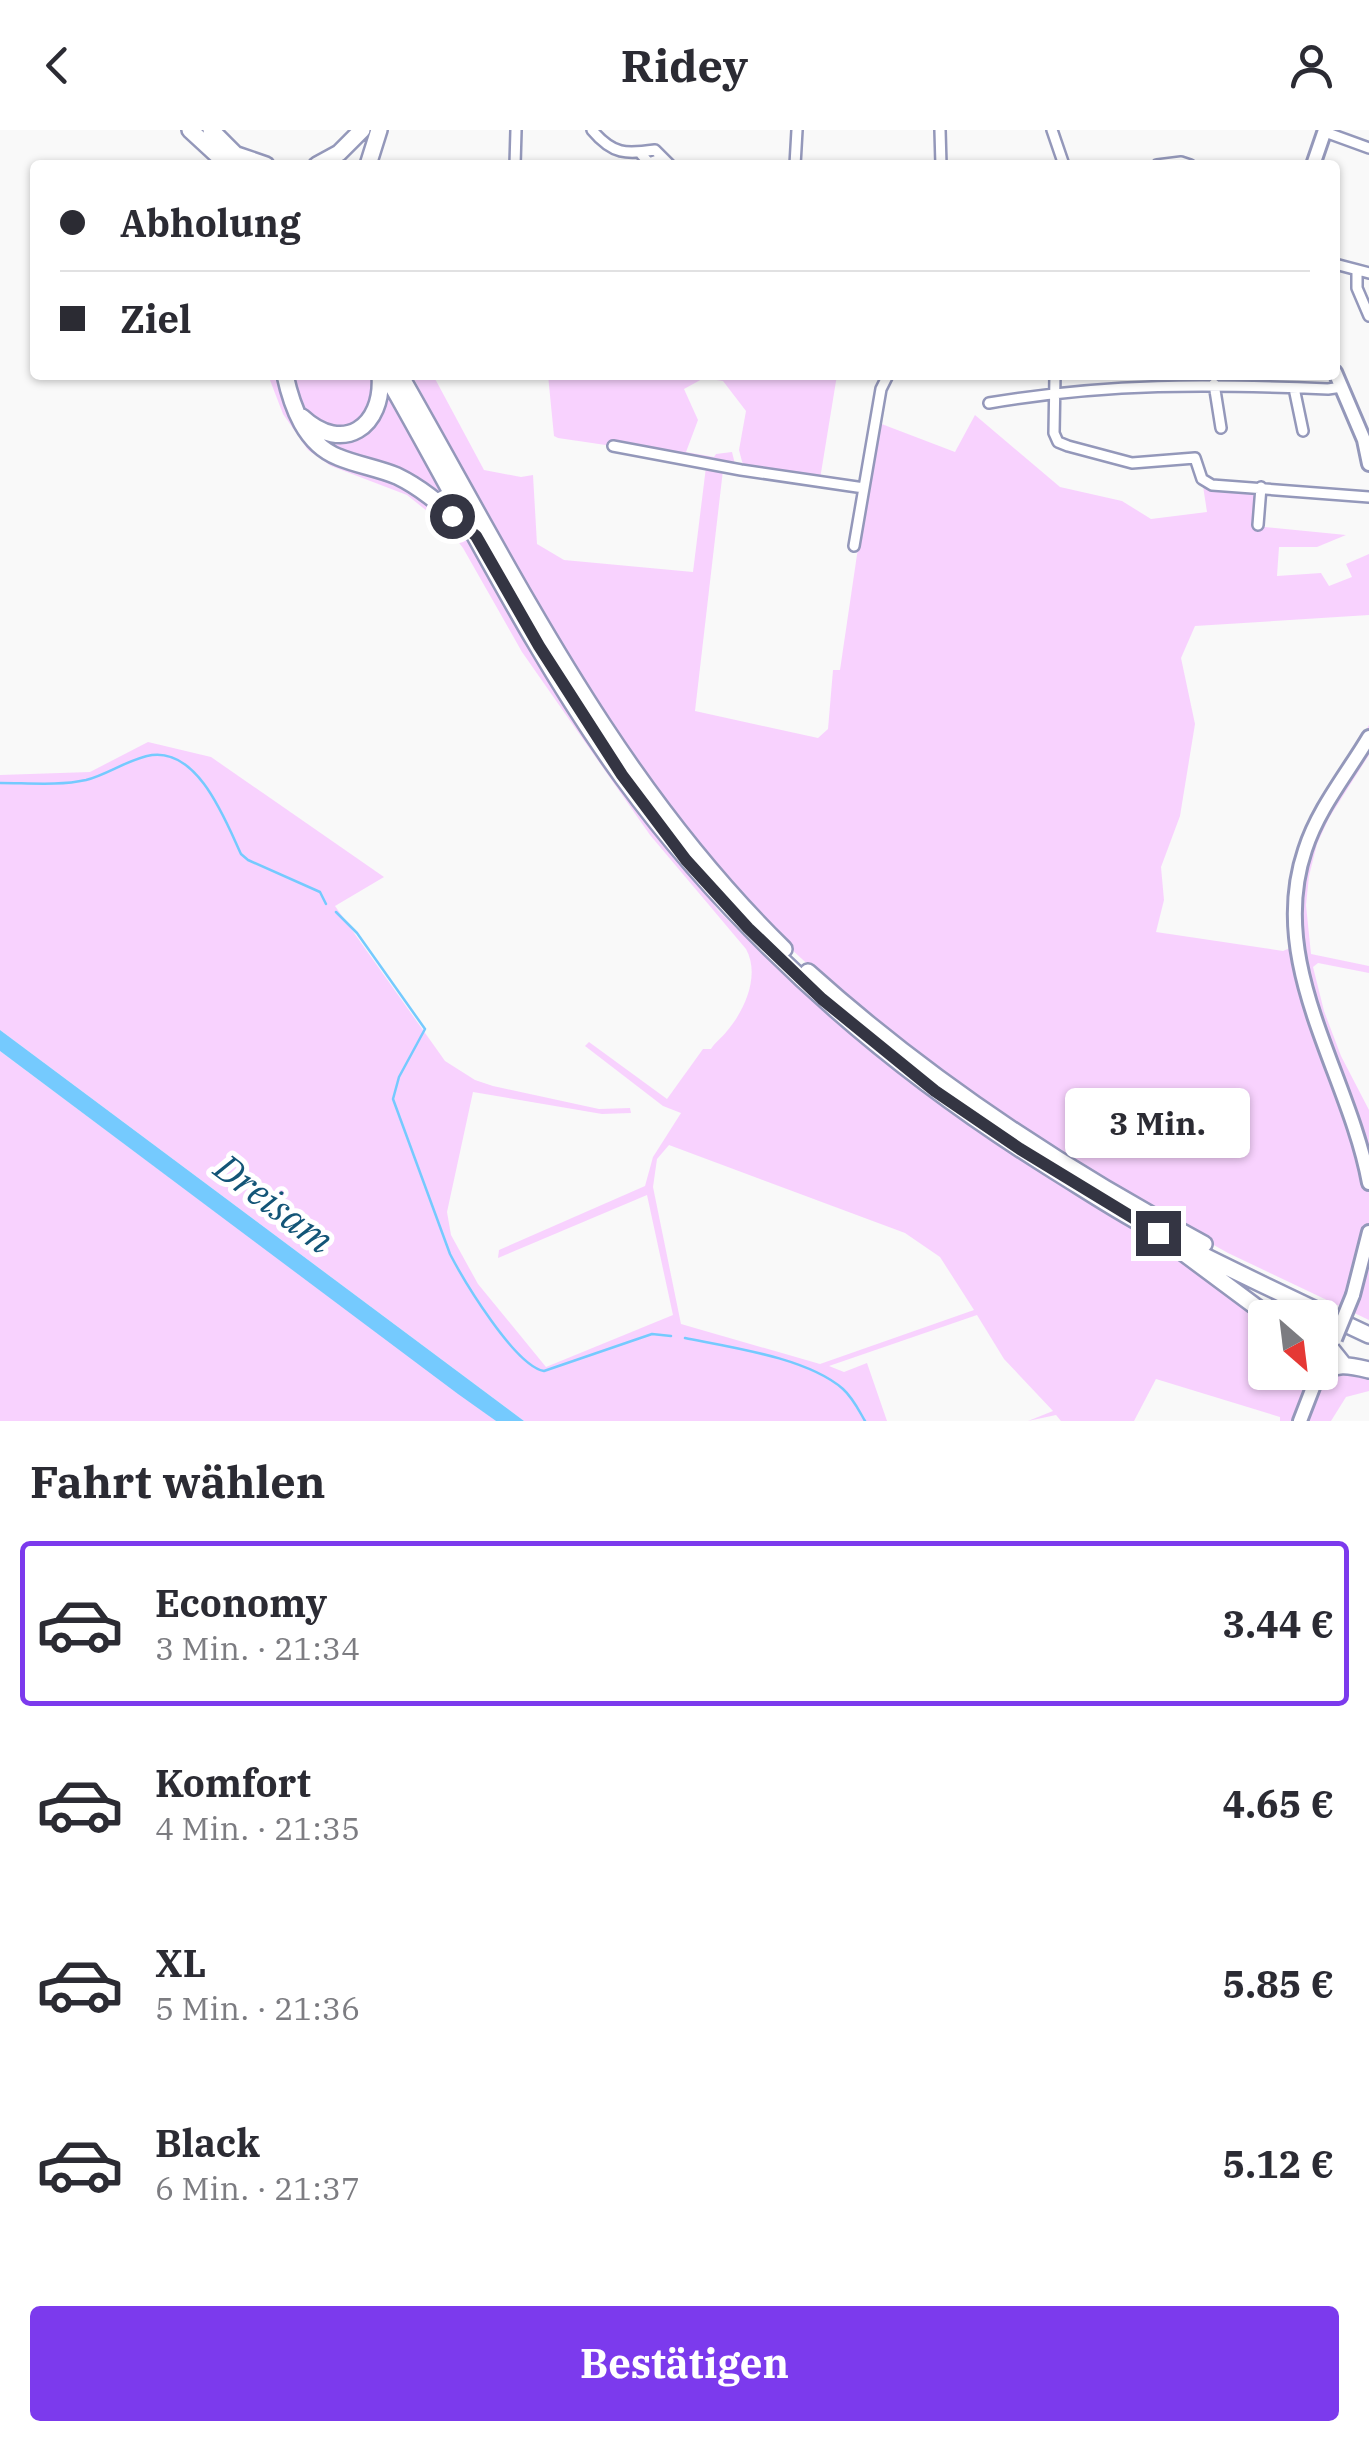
<!DOCTYPE html>
<html lang="de">
<head>
<meta charset="utf-8">
<style>
	body { margin:0; font-family:"IBM Plex Serif",serif; background:#f7f7f7; color:#2b2b33; height:100vh; display:flex; flex-direction:column; font-size:38px; white-space:nowrap }
	* { box-sizing:border-box; margin:0 }
	p { font-size:32px; color:#7c7c81 }
	.icon { flex:none; width:55px; height:55px; fill:none; stroke:currentColor; stroke-width:2; stroke-linecap:round; stroke-linejoin:round }
	.map { position:relative; height:1291px; overflow:hidden }
	.details { display:flex; flex-direction:column; background:#fff; flex:1 }
	.details>* { flex:none }
	.hud { position:absolute; left:30px; top:30px; width:1310px; height:220px; border-radius:10px; box-shadow:0 2px 8px #0004; display:grid; align-content:center; height:220px; padding:0 30px; background:#fff }
	.needle { width:65px; rotate:152deg }
	.buttons { position:absolute; left:1248px; top:1170px; display:grid; gap:20px }
	.buttons a { display:grid; place-items:center; width:90px; height:90px; border-radius:10px; background:#fff; box-shadow:0 2px 8px #0004; font-size:50px }
	.end { position:absolute; width:45px; height:45px; margin:-22px; border:12px solid #343543; background:#fff; box-shadow:0 0 0 5px #fff }
	.from { border-radius:50% }
	.bubble { position:absolute; height:70px; border-radius:10px; background:#fff; box-shadow:0 2px 8px #0004; font-size:32px; font-weight:700; line-height:70px; text-align:center }
	.hud b { display:flex; align-items:center; gap:35px; height:95px; font-size:38px }
	.hud b+b { border-top:2px solid #e1e1e2 }
	.hud i { width:25px; height:25px; background:#2b2b33 }
	ul { padding:0; list-style:none }
	li { display:flex; align-items:center; gap:30px; height:165px; margin:0 20px 15px; padding:0 10px; border:5px solid transparent; border-radius:10px }
	li div { flex:1 }
	li b { display:block; font-size:38px }
	li em { font-style:normal; font-weight:700 }
	li.on { border-color:#7c3aed }
	li>.icon { width:90px; height:90px; stroke-width:1.5 }
	h2 { padding:0 30px; font-size:45px; line-height:120px }
	.button { display:flex; gap:20px; margin-top:auto; padding:20px 30px }
	.button a { flex:1; height:115px; border-radius:10px; background:#7c3aed; color:#fff; font-size:40px; font-weight:700; line-height:115px; text-align:center }
	header { display:flex; justify-content:space-between; align-items:center; height:130px; padding:0 30px; background:#fff; font-size:45px; font-weight:700 }
	.map>svg:first-child { display:block }
</style>
</head>
<body>
<header><svg class="icon" aria-label="back" viewBox="0 0 24 24"><path d="M15 5l-7 7 7 7"/></svg>Ridey<svg class="icon" aria-label="person" viewBox="0 0 24 24"><circle cx="12" cy="8" r="4"/><path d="M4 21q1-7 8-7t8 7"/></svg></header>
<div class="map">
<svg width="1369" height="1291" viewBox="0 0 1369 1291">
	<rect width="100%" height="100%" fill="#f9f9f9"/>
	<path fill="#f8d2fe" fill-rule="evenodd" d="M268 245H281L308 308 396 349 459 397 717 779 742 804 1266 1187 1265 1242 1315 1243 1295 1291H1280V1287L1156 1249 1134 1291H1061L1056 1285 1028 1291 1053 1281 1004 1229 977 1185 829 1236 844 1242 867 1233 887 1291H524L0 900V645L90 642 148 612 211 627 384 747 335 776 445 931 475 950 493 956 599 979 630 978 631 983 602 984 473 962 447 1082 451 1105 478 1154 546 1237 673 1185 647 1065 498 1128 499 1120 645 1056 653 1027 681 983 663 976 585 916 589 912 667 969 703 919H711C716 911 721 909 727 901 746 879 760 844 746 819L650 705 522 522 463 418 447 397 407 365 331 336 308 320 283 284ZM669 1015 905 1103 940 1127 974 1180 820 1234 681 1194 653 1057 657 1029Z
		M290 245H373L371 283 348 299 322 297 299 278Z
		M412 245H433L484 340 521 347 533 345 537 414 564 430 693 442 706 337 723 340 695 581 818 608 828 599 833 540H840L867 357 862 355 877 257 884 258 879 293 955 322 975 285 1060 357 1122 371 1151 389 1207 382 1203 356 1254 360 1257 365 1255 396 1346 405 1317 417H1279L1277 446 1321 443 1329 456 1352 447 1346 434 1369 424V485L1195 496 1181 528 1195 594 1180 686 1161 737 1164 770 1156 802 1283 821 1290 818C1284 711 1319 682 1369 595V625L1329 688 1317 714 1309 746 1306 775 1311 824 1369 836V843L1318 833 1313 837 1324 881 1341 926 1369 980V1190L1228 1123 1073 1036 859 882 774 803 699 721 616 609 480 378 473 359Z
		M548 245H837L820 349 744 339 739 320 746 281 723 251 704 248 684 259 698 290 686 322 714 327 716 324 732 322 735 334 558 308 554 306Z
		M383 249 459 386C416 347 352 343 311 299L354 305Z
		M0 921 496 1291H0Z
		M1334 1241 1369 1243V1261L1346 1267 1331 1291H1308L1325 1250Z"/>
	<path fill="#75cafe" d="M0 900 524 1291H496L458 1264 0 921Z"/>
	<g fill="none" stroke-linecap="round" stroke-linejoin="round">
		<path stroke="#75cafe" stroke-width="2.5" d="M0 653C28 653 59 656 86 650 109 644 128 629 152 625 199 619 226 692 241 724L248 730 320 762 326 774
			M336 782 357 803 425 899 399 947 393 969 450 1124C464 1151 515 1236 544 1241L652 1204 671 1206
			M685 1208C730 1217 808 1228 843 1259 853 1268 858 1279 865 1291"/>
		<defs>
			<path id="street" d="M592 0C613 25 626 24 655 20L670 35
				M940 0 941 35
				M1052 0 1064 35
				M1325 2 1369 18
				M641 24 649 33 663 28
				M515 35 516 0
				M795 35 797 0
				M1157 35 1181 32 1190 35
				M1335 134 1369 143
				M1357 140V158L1369 186
				M1055 245 1054 303 1058 312 1068 316 1132 333 1195 328 1202 349 1212 355 1369 367
				M1214 254 1221 298
				M1294 258 1303 301
				M989 273C1108 253 1207 254 1328 259L1342 257
				M613 316 741 340 864 358
				M1258 395 1261 357
				M854 416 881 259 888 245"/>
			<path id="secondary" d="M1313 35 1325 0
				M1335 242 1364 310 1369 334
				M1369 607C1347 644 1318 679 1305 720 1266 835 1349 943 1369 1053
				M1353 1165 1369 1102
				M1300 1291 1319 1242"/>
			<path id="highway" d="M190 0 228 35
				M211 0 246 35
				M237 25 266 35
				M317 35 339 23 362 0
				M368 35 379 0
				M285 245C292 277 305 314 338 327 357 335 378 338 397 346 424 359 444 378 466 397
				M386 245C463 379 532 522 623 648 740 808 887 937 1055 1041 1089 1062 1123 1085 1159 1103 1228 1139 1299 1172 1369 1205
				M400 245C516 448 614 653 784 819
				M302 287C343 325 384 297 380 245
				M808 842C928 950 1061 1038 1204 1114
				M1181 1121 1271 1188
				M1320 1220 1331 1219 1343 1234
				M1318 1246C1336 1232 1348 1235 1369 1240"/>
		</defs>
		<use href="#street" stroke="#9498ba" stroke-width="14"/>
		<use href="#secondary" stroke="#9498ba" stroke-width="18"/>
		<use href="#highway" stroke="#9498ba" stroke-width="20"/>
		<use href="#street" stroke="#fff" stroke-width="9"/>
		<use href="#secondary" stroke="#fff" stroke-width="12"/>
		<use href="#highway" stroke="#fff" stroke-width="15"/>
		<defs>
			<path id="secondary-bridge" d="M1335 1209 1353 1165"/>
		</defs>
		<use href="#secondary-bridge" stroke="#9498ba" stroke-width="18" stroke-linecap="butt"/>
		<use href="#secondary-bridge" stroke="#fff" stroke-width="12"/>
	</g>
	<g fill="none" stroke-linecap="round" stroke-linejoin="round">
		<path stroke="#343543" stroke-width="12" d="M452 386 476 406 539 516 622 645 686 730 748 798 822 869 935 961 1020 1019 1158 1103"/>
	</g>
	<g text-anchor="middle" stroke-width="10" stroke-linejoin="round" paint-order="stroke">
		<g font-size="38" font-style="italic" fill="#135577" stroke="#fff">
			<text transform="translate(274 1074) rotate(37)" y="13">Dreisam</text>
		</g>
	</g>
</svg>
<div class="buttons">
<a><svg class="needle" viewBox="-14 -14 28 28"><path d="M0-13l5 13h-10z" fill="#e53935"/><path d="M0 13l5-13h-10z" fill="#7c7c81"/></svg></a>
</div>
<i class="end from" style="left:452px;top:386px"></i>
<i class="end" style="left:1158px;top:1103px"></i>
<div class="bubble" style="left:1065px;top:958px;width:185px">3 Min.</div>
<div class="hud">
<b><i class="from"></i>Abholung</b>
<b><i></i>Ziel</b>
</div>
</div>
<section class="details">
<h2>Fahrt wählen</h2>
<ul>
<li class="on"><svg class="icon" aria-label="car" viewBox="0 0 24 24"><path d="M5 17H2v-5l4-1 3-4h7l3 4 3 1v5h-3M9 17h6M6 11h13"/><circle cx="7" cy="17" r="2"/><circle cx="17" cy="17" r="2"/></svg><div><b>Economy</b><p>3 Min. · 21:34</p></div><em>3.44 €</em></li>
<li><svg class="icon" aria-label="car" viewBox="0 0 24 24"><path d="M5 17H2v-5l4-1 3-4h7l3 4 3 1v5h-3M9 17h6M6 11h13"/><circle cx="7" cy="17" r="2"/><circle cx="17" cy="17" r="2"/></svg><div><b>Komfort</b><p>4 Min. · 21:35</p></div><em>4.65 €</em></li>
<li><svg class="icon" aria-label="car" viewBox="0 0 24 24"><path d="M5 17H2v-5l4-1 3-4h7l3 4 3 1v5h-3M9 17h6M6 11h13"/><circle cx="7" cy="17" r="2"/><circle cx="17" cy="17" r="2"/></svg><div><b>XL</b><p>5 Min. · 21:36</p></div><em>5.85 €</em></li>
<li><svg class="icon" aria-label="car" viewBox="0 0 24 24"><path d="M5 17H2v-5l4-1 3-4h7l3 4 3 1v5h-3M9 17h6M6 11h13"/><circle cx="7" cy="17" r="2"/><circle cx="17" cy="17" r="2"/></svg><div><b>Black</b><p>6 Min. · 21:37</p></div><em>5.12 €</em></li>
</ul>
<div class="button"><a>Bestätigen</a></div>
</section>
</body>
</html>
